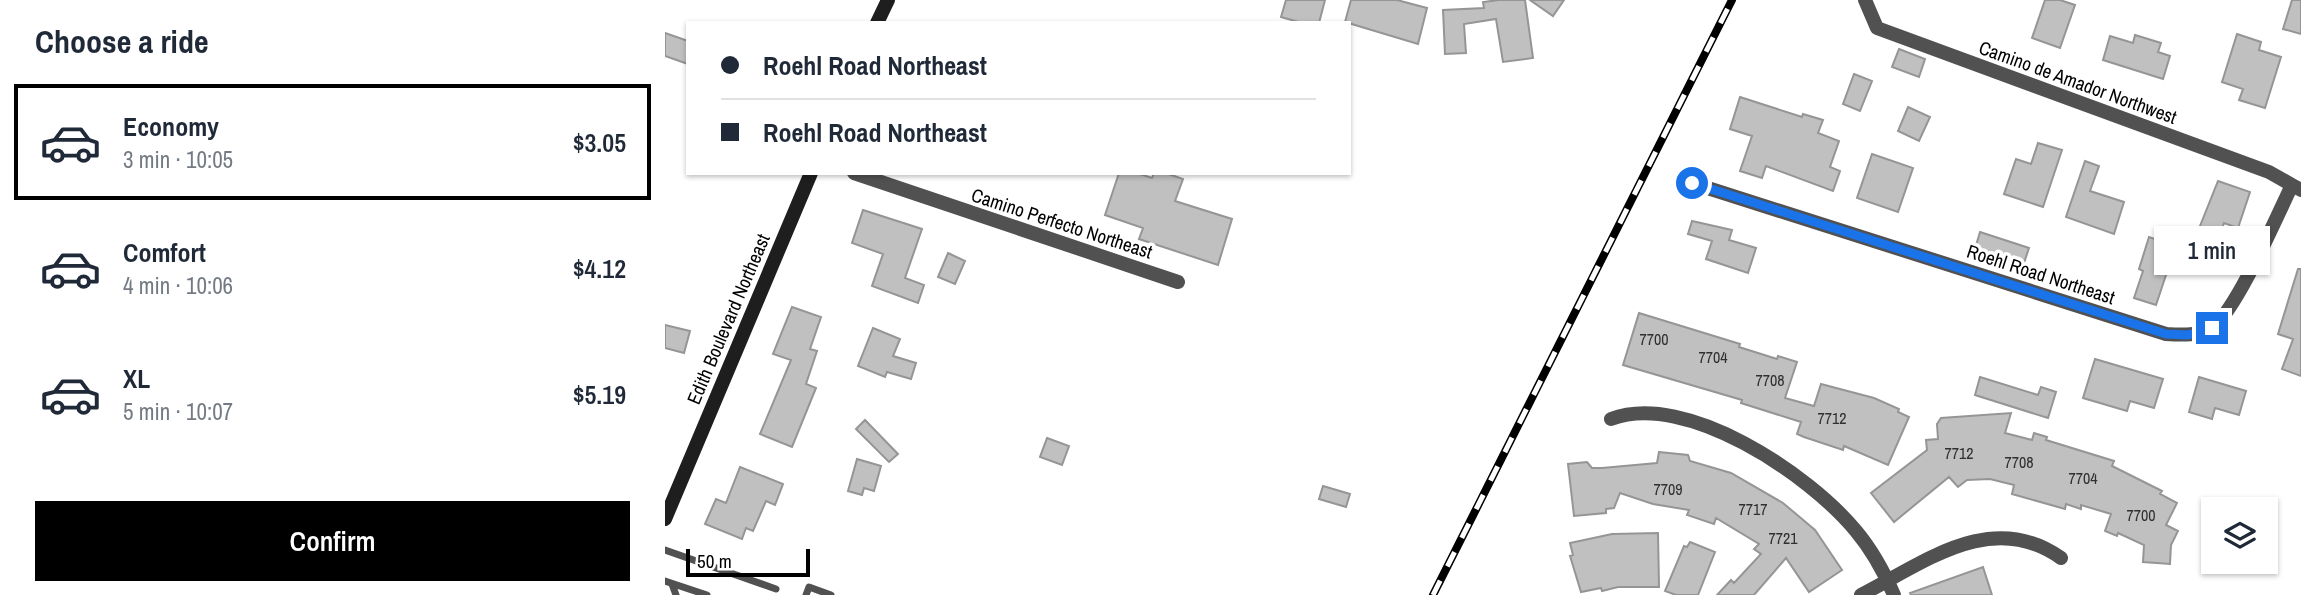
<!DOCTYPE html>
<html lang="en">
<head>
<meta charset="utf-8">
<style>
	body { margin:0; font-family:"Archivo Narrow",sans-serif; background:#f2f2f3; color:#1f2937; height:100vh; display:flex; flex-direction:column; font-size:26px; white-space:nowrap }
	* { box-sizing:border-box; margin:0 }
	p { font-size:23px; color:#747a83 }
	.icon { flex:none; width:38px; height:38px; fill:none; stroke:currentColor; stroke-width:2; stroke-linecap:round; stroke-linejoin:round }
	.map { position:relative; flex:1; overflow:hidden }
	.sheet { display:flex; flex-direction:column; background:#fff; width:665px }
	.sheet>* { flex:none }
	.top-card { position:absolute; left:21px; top:21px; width:665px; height:154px; border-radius:0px; box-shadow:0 2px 5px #0004; display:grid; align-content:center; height:154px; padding:0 35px; background:#fff }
	.tools { position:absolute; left:1536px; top:497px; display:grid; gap:14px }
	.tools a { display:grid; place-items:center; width:77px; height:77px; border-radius:0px; background:#fff; box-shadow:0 2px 5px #0004; font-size:35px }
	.scale { position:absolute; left:21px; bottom:18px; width:124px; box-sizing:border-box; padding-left:7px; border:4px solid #000; border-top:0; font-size:19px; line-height:24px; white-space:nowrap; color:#000; -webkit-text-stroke:5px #fff; paint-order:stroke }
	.end { position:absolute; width:32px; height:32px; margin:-16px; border:9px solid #1a73e8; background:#fff; box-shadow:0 0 0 4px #fff }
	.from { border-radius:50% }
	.bubble { position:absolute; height:49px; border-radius:0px; background:#fff; box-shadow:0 2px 5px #0004; font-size:23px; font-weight:600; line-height:49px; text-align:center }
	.top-card b { display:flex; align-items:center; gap:24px; height:66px; font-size:26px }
	.top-card b+b { border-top:2px solid #e0e1e3 }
	.top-card i { width:18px; height:18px; background:#1f2937 }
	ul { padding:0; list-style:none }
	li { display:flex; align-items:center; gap:21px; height:116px; margin:0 14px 10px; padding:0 21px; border:4px solid transparent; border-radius:0px }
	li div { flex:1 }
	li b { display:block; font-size:26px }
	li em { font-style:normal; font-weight:600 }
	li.on { border-color:#000 }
	li>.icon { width:63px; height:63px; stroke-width:1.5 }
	h2 { padding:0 35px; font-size:32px; line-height:84px }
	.primary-button { display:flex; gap:14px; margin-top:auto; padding:14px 35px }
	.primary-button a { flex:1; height:80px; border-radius:0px; background:#000; color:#fff; font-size:28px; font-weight:600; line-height:80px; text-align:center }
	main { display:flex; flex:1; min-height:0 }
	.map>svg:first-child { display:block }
</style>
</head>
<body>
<main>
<section class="sheet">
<h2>Choose a ride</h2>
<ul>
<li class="on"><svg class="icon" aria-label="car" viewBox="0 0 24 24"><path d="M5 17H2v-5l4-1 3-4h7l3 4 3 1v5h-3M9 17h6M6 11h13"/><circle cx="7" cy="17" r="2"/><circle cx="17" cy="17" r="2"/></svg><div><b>Economy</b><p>3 min · 10:05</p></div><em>$3.05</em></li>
<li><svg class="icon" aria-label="car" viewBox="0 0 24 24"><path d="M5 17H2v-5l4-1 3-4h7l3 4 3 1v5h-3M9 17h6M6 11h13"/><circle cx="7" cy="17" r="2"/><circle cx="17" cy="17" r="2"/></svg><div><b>Comfort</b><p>4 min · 10:06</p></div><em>$4.12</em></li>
<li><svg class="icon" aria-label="car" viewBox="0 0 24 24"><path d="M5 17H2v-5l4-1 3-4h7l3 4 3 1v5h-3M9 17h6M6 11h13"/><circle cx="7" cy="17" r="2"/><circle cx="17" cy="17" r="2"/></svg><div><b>XL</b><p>5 min · 10:07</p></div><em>$5.19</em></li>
</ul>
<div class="primary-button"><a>Confirm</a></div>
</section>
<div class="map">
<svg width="1636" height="595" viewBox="0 0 1636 595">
	<rect width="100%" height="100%" fill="#fff"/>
	<path fill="#c0c0c0" stroke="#959595" stroke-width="2" d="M621 0H660L654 23H637L616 17Z
		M686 0H732L762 8 753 44 680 22Z
		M834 0H860L868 58 838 62 831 19 799 24 801 53 780 54 778 10 819 8 818 2Z
		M865 0H899L888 16Z
		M1380 0H1395L1410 5 1395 48 1367 38Z
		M1627 0H1636V34L1618 29Z
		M0 33 23 41V64L0 56Z
		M1572 34 1596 42 1594 50 1616 57 1600 108 1574 100 1578 89 1557 82Z
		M1470 35 1496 43 1493 52 1505 56 1498 79 1438 60 1445 36 1468 43Z
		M1234 49 1260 59 1254 77 1227 67Z
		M1189 74 1207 81 1195 111 1178 104Z
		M1075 97 1137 117 1138 114 1158 120 1153 133 1174 141 1165 167 1175 171 1168 191 1101 166 1097 178 1075 171 1087 136 1065 129Z
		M1243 107 1265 117 1254 141 1233 131Z
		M1373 143 1397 150 1378 207 1339 194 1351 159 1366 164Z
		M1207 154 1248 168 1233 212 1192 198Z
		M1420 161 1434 166 1425 191 1459 202 1449 234 1401 217Z
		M454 173H472L487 178 489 173H501L518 179 510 201 567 219 553 265 474 239 478 228 440 215Z
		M1553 181 1585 192 1573 228 1559 223 1542 272 1506 260 1491 305 1469 298 1478 271 1474 269 1484 237 1525 251Z
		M198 210 257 229 240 278 259 285 253 303 207 286 218 254 187 243Z
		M1027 221 1067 230 1064 240 1091 248 1083 273 1041 259 1047 241 1023 234Z
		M1315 232 1364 248 1358 266 1309 252Z
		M283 253 300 261 290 284 273 277Z
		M1633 269H1636V376L1617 369 1628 339 1613 334Z
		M127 307 156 317 145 349 152 351 141 384 151 388 127 447 95 434 126 360 108 354Z
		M974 313 1075 344 1074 347 1112 359 1113 356 1132 362 1120 398 1149 406 1156 384 1209 398 1234 409 1233 412 1244 417 1223 465 1179 446 1178 450 1139 437 1132 434 1136 422 1076 403 1077 400 958 365Z
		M0 325 25 331 19 353 0 348Z
		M208 328 235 339 228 356 251 363 246 379 222 372 220 377 193 366Z
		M1430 359 1498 379 1489 408 1465 401 1462 411 1418 398Z
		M1315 377 1373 395 1376 387 1391 392 1383 418 1310 395Z
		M1534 377 1581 391 1574 415 1550 408 1547 419 1524 412Z
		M1346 413 1340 433 1367 440 1369 433 1382 437 1381 440 1449 461 1447 466 1497 491 1495 494 1512 503 1501 525 1513 531 1506 545 1505 564 1478 562 1479 545 1453 533 1452 536 1440 531 1446 514 1416 505V509L1401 504 1400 509 1347 494 1349 485 1325 479 1302 480 1293 487 1284 477 1229 522 1206 493 1262 450 1261 440 1273 439 1272 424 1276 418Z
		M200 420 233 454 224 462 191 429Z
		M382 438 404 446 397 465 375 457Z
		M994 452 1023 455 1025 461 1066 473 1118 503 1150 530 1177 570 1144 592 1121 558 1089 595H1052L1066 580 1069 583 1096 554 1089 549 1094 544 1051 518 1049 524 1022 515 1024 510 988 504 955 493 949 508 941 509V513L909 516 903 464 922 462 927 468H937L992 463Z
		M192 459 216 466 209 491 199 488 197 495 183 491Z
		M75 467 118 484 110 505 101 501 88 531 81 528 77 539 40 524 51 499 61 503Z
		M658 486 685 494 681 507 654 499Z
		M993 533 994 587H953L937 591 936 588 916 592 905 556 908 555 905 543 947 534Z
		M1025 542 1050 552 1033 595H1011L1000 591 1019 546 1022 547Z
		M1318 567 1327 595H1246L1245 593Z"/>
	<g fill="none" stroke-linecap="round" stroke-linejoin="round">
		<path stroke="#515151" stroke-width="7" d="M0 550 111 589
			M0 581 42 595
			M7 584 11 595
			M141 595 144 587 166 595"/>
		<path stroke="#515151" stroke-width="14" d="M1200 0 1212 28 1604 172 1627 185
			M189 173 513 282
			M1027 183 1501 334C1516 335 1536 336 1548 327 1572 309 1612 216 1627 185L1636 190
			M946 419C1021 391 1144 474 1191 531 1207 550 1219 572 1229 595
			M1196 595C1260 562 1327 509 1396 558"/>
		<path stroke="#1e1e1e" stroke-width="14" d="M212 23 223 0
			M0 519 146 173"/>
		<defs>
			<path id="rail" d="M768 595 1067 0"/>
		</defs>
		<use href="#rail" stroke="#000" stroke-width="8"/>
		<use href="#rail" stroke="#fff" stroke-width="5" stroke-dasharray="16" stroke-linecap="butt"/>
	</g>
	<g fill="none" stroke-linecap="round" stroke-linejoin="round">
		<path stroke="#1a73e8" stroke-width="9" d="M1027 183 1501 334 1523 335 1547 328"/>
	</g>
	<g text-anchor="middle" stroke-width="7" stroke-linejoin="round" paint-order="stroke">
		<g font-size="16" fill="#303030">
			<text x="989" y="345">7700</text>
			<text x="1048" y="363">7704</text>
			<text x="1105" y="386">7708</text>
			<text x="1167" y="424">7712</text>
			<text x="1294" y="459">7712</text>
			<text x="1354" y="468">7708</text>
			<text x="1418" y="484">7704</text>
			<text x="1003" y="495">7709</text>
			<text x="1088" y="515">7717</text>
			<text x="1476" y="521">7700</text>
			<text x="1118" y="544">7721</text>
		</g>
		<g font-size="19" fill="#000" stroke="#fff">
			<text transform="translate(1413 82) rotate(20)" y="7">Camino de Amador Northwest</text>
			<text transform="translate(397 223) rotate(18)" y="7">Camino Perfecto Northeast</text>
			<text transform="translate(1376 274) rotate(18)" y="7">Roehl Road Northeast</text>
			<text transform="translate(63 319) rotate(-67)" y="7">Edith Boulevard Northeast</text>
		</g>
	</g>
</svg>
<div class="tools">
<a><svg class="icon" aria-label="layers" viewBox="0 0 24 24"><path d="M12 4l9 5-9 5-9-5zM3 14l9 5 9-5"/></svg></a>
</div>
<div class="scale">50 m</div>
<i class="end from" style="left:1027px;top:183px"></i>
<i class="end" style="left:1547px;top:328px"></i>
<div class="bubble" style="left:1489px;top:226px;width:116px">1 min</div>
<div class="top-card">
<b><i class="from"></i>Roehl Road Northeast</b>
<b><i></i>Roehl Road Northeast</b>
</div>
</div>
</main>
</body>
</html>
